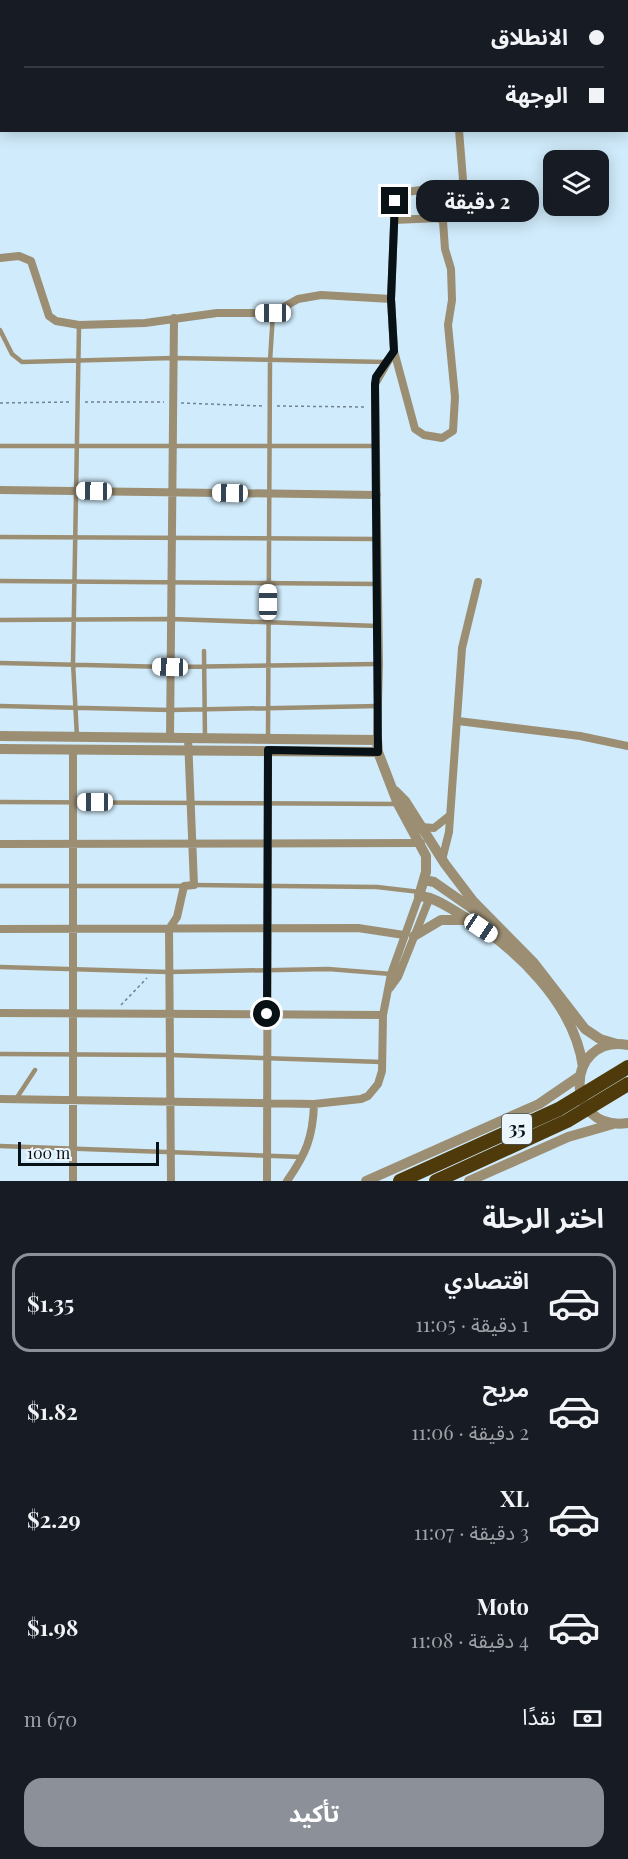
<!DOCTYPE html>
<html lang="ar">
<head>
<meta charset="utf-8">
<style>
	body { margin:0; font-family:"Playfair Display","Noto Sans Arabic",serif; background:#20242c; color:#f1f3f6; direction:rtl; height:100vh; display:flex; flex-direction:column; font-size:22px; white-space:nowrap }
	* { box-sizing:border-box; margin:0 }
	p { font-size:20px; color:#9ea1a6 }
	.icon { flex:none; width:33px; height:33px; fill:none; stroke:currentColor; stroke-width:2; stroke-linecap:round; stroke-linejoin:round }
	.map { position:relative; height:1181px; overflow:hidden; direction:ltr }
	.sheet { display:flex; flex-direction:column; background:#171b24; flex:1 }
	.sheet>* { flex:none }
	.banner { position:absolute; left:0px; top:0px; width:628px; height:132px; box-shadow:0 3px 15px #0003; direction:rtl; display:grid; align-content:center; height:132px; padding:0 24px; background:#171b24 }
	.buttons { position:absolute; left:543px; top:150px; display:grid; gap:12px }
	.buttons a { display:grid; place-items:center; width:66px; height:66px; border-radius:12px; background:#171b24; box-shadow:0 3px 15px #0003; font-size:30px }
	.scale { position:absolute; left:18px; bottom:15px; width:141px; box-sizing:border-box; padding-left:6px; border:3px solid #081116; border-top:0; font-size:16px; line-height:21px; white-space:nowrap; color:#081116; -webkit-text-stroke:4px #ebf5fc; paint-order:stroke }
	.end { position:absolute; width:27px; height:27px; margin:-14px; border:8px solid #081116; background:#fff; box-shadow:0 0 0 3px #fff }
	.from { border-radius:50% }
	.bubble { position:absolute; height:42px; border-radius:18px; background:#171b24; box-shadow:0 3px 15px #0003; font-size:20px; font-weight:700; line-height:42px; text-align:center; direction:rtl }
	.car { position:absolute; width:18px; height:36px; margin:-18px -9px; border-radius:8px; box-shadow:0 0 4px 2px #0007; background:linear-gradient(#fff 24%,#345 0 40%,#fff 0 76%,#345 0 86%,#fff 0) }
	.banner b { display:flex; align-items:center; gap:21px; height:57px; font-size:22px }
	.banner b+b { border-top:2px solid #363941 }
	.banner i { width:15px; height:15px; background:#f1f3f6 }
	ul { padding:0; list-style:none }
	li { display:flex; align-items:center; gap:18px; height:99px; margin:0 12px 9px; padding:0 12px; border:3px solid transparent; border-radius:18px }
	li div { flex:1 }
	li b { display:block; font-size:22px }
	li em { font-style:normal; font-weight:700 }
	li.on { border-color:#8c9099 }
	li>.icon { width:54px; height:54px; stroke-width:1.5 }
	h2 { padding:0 24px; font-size:27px; line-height:72px }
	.pay { display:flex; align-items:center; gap:15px; height:66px; padding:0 24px; font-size:22px }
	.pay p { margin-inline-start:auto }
	.button { display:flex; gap:12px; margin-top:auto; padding:12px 24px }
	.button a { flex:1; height:69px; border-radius:18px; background:#8c9099; color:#fff; font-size:24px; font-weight:700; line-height:69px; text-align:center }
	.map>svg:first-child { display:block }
</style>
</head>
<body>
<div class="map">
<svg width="628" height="1181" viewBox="0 0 628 1181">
	<rect width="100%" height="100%" fill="#d0ebfb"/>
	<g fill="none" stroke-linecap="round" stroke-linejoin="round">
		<path stroke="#71838e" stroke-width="1.5" stroke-dasharray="3 3" stroke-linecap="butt" d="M85 402H164
			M0 403 71 402
			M181 403 263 406
			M277 406 365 407
			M121 1005 147 978"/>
		<path stroke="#9b8e73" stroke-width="4.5" d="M0 330 12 354 22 362 173 358 387 362
			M0 446H376
			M0 537 377 539
			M0 581 378 584
			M0 620 171 619 378 626
			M204 651 205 738
			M0 663 170 667 379 664
			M0 706 170 710 378 706
			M77 737 73 663 79 326
			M268 739 270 361 273 313
			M0 802 396 804
			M194 885 377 887 420 892
			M0 886H184
			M0 967 168 972 328 969 391 974
			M0 1054 170 1055 382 1062
			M16 1099 35 1070
			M0 1146 302 1157"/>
		<path stroke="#9b8e73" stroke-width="8" d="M514 0V2
			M394 220 439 218 443 221 445 249 451 269 452 300 448 325 455 397 453 431 442 438 424 435 415 429 394 351
			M0 258 19 256 31 261 49 316 56 321 79 325 145 323 217 313H273L298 299 321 295 391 299
			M0 490 377 495
			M458 721 580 736 628 746
			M170 738 174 318
			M377 740 379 664 375 384 394 351 391 299 395 201 400 193 461 184 463 180 459 130
			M73 750V1181
			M421 827 434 828 449 816
			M0 844 421 843
			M442 860 449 832 462 648 478 582
			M0 929 358 928 404 935
			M390 988 398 977 430 897
			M0 1013 383 1015
			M0 1099 314 1104 361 1099 368 1096 378 1084 382 1071 383 1015 391 974 419 896
			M171 1181 169 929 177 917 184 886 194 885 188 738
			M267 1181 268 750
			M287 1181C306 1154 313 1137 314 1104"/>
		<path stroke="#9b8e73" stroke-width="10" d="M0 736 377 740 378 752 398 804 426 856V872L419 896C434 897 446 906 460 914 514 946 574 1002 583 1067
			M0 749 378 752
			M395 791 405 801 445 864 473 901 534 963 585 1029 600 1039 617 1044
			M424 880 434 882 480 914
			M414 936 441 920H466
			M628 1045C564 1034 563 1133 628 1123
			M366 1181 539 1104 580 1076
			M469 1181 568 1137 613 1124"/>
		<path stroke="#4e3a0a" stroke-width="14" d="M400 1181 559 1109 628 1067
			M436 1181 567 1121 628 1084"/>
	</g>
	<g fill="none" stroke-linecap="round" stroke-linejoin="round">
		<path stroke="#081116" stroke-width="8" d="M267 1014 268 750 378 752 375 384 376 377 394 351 391 299 395 201"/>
	</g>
	<g text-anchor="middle" stroke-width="4.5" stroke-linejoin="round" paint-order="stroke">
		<rect fill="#ebf5fc" stroke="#4c555b" stroke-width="1.5" x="502" y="1114" width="30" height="30" rx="4.5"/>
		<g font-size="18" font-weight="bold" fill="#081116">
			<text x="517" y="1135">35</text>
		</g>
	</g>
</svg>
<div class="buttons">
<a><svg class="icon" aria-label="layers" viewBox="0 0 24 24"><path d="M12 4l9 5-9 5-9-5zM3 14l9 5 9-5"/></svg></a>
</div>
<div class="scale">100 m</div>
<i class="end from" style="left:267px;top:1014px"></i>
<i class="end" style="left:395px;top:201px"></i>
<div class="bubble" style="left:416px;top:180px;width:123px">2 دقيقة</div>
<i class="car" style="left:273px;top:313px;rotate:270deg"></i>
<i class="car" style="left:94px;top:491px;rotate:271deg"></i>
<i class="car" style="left:230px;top:493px;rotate:271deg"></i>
<i class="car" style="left:268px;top:602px;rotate:0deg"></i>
<i class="car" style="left:170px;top:667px;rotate:272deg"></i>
<i class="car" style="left:95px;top:802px;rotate:270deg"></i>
<i class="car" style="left:481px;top:928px;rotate:124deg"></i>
<div class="banner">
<b><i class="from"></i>الانطلاق</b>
<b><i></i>الوجهة</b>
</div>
</div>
<section class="sheet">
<h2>اختر الرحلة</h2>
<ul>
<li class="on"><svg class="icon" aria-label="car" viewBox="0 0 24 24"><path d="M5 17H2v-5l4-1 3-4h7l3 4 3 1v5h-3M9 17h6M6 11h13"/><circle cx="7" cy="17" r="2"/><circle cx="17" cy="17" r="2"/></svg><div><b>اقتصادي</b><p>1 دقيقة · 11:05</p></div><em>$1.35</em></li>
<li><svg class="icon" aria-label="car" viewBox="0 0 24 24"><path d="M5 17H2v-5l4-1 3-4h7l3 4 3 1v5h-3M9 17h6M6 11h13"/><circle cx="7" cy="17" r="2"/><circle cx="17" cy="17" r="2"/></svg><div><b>مريح</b><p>2 دقيقة · 11:06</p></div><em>$1.82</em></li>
<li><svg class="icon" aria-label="car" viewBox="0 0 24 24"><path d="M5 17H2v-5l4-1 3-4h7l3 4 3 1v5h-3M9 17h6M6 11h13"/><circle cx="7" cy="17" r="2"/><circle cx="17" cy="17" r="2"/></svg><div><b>XL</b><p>3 دقيقة · 11:07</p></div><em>$2.29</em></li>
<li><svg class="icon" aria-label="car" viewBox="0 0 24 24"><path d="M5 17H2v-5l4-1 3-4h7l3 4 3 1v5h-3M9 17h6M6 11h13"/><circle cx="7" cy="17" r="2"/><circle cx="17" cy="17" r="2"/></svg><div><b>Moto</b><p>4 دقيقة · 11:08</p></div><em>$1.98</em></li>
</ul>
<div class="pay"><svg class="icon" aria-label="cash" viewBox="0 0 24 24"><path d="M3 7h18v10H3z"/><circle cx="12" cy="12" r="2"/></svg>نقدًا<p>670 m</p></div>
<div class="button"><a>تأكيد</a></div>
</section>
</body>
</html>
